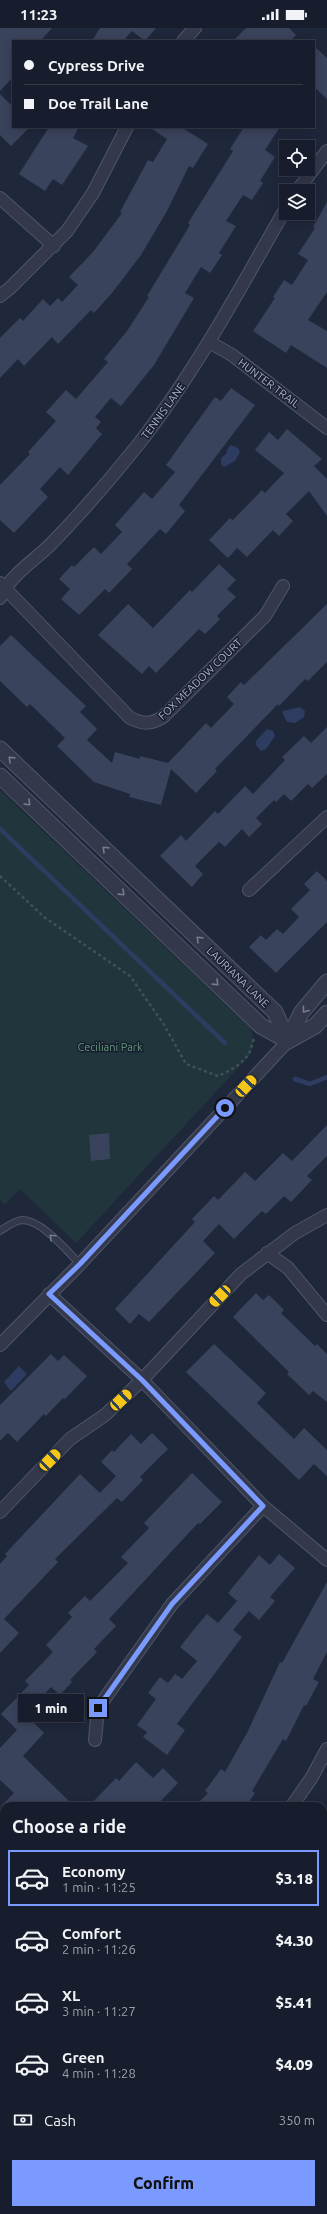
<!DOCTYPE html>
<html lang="en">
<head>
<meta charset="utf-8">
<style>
	body { margin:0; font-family:Ubuntu,sans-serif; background:#242a38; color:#f1f3f6; height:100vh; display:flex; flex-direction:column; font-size:15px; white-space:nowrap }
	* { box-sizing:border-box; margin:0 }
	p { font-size:13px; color:#9ea2a9 }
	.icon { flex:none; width:22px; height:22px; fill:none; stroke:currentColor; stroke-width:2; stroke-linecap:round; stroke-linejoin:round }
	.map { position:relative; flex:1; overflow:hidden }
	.panel { position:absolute; left:0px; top:1774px; width:327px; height:412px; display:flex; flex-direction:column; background:#171d2c; border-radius:12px 12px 0 0; box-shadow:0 2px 10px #0003,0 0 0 1px #363b48 }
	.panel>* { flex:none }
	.banner { position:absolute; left:12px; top:12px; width:303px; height:88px; border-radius:0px; box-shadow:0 2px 10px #0003,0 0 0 1px #363b48; display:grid; align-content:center; height:88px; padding:0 12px; background:#171d2c }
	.tools { position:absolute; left:279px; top:112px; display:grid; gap:8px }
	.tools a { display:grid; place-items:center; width:36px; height:36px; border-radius:0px; background:#171d2c; box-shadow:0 2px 10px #0003,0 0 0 1px #363b48; font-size:20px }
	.end { position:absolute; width:18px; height:18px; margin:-9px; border:5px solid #7b9aff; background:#111; box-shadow:0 0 0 2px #111 }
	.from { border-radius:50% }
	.bubble { position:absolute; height:28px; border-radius:0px; background:#171d2c; box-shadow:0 2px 10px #0003,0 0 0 1px #363b48; font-size:13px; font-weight:800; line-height:28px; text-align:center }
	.car { position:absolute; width:12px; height:24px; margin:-12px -6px; border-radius:5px; box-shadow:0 0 3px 1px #0007; background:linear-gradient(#f5c518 24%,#345 0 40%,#f5c518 0 76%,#345 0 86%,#f5c518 0) }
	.banner b { display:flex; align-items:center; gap:14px; height:38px; font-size:15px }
	.banner b+b { border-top:1px solid #363b48 }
	.banner i { width:10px; height:10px; background:#f1f3f6 }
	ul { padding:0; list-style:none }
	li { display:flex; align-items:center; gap:12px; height:56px; margin:0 8px 6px; padding:0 4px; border:2px solid transparent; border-radius:0px }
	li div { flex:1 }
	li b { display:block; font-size:15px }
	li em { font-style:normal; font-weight:800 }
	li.active { border-color:#7b9aff }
	li>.icon { width:36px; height:36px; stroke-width:1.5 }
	h2 { padding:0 12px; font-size:18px; line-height:48px }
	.pay { display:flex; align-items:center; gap:10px; height:44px; padding:0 12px; font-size:15px }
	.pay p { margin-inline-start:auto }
	.cta { display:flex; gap:8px; margin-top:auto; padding:8px 12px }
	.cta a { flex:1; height:46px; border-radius:0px; background:#7b9aff; color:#111; font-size:16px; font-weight:800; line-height:46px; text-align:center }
	.status { display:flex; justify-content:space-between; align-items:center; height:28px; padding:0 20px; background:#171d2c; direction:ltr }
	.status svg { height:11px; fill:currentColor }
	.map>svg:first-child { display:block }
</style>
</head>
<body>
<div class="status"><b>11:23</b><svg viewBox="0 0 49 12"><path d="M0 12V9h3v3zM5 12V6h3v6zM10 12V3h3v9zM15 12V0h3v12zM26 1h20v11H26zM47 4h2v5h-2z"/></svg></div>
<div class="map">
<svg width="327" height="2186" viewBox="0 0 327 2186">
	<rect width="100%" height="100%" fill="#1f273b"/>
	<path fill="#21353c" d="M0 762 249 999C255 1008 255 1017 250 1027L76 1215 20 1161 5 1177 0 1172Z"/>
	<path fill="#2f3c62" d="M231 417 238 420 240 424 235 433 224 439 221 436V430L226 426 228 420Z
		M300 679 305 683 304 689 295 695 287 694 283 686V683Z
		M267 701 273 703 275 708 266 721 261 723 256 717V713Z
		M19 1338 27 1346 12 1362H10L4 1354Z"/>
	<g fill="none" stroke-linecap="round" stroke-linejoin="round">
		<path stroke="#2f3c62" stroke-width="4.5" d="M0 801 225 1015
			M295 1051 310 1056 327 1049"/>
	</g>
	<path fill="#3a435c" d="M0 0H52L40 13H13V49L0 63Z
		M100 0H156L145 13 132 3 123 13H92Z
		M246 0H289L296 7 290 13H233Z
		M314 18 327 30V71L314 59Z
		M0 66 13 79V99H30L11 118 0 107Z
		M49 99H79L73 110 88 118 62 157 53 151 45 163 19 146Z
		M149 99H181L208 116 193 140 189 138 167 183 141 227 112 265 94 285 91 282 58 316 52 309 24 338 18 331 0 350V310L20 290 23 293 43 271 50 278 58 270 62 274 78 257 69 249 93 224 122 185 120 184 148 132 153 134 167 111Z
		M244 99H280L265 122 275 129 260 153 263 155 252 172 243 167 226 193 236 198 219 225 222 227 210 245 201 239 185 265 194 270 154 337 121 378 111 370 95 389 101 394 96 400 102 406 68 447 60 439 40 461 48 469 14 505 0 492V457L30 426 28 424 56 393 46 384 66 362 76 371 108 334 104 331 127 303 149 269 147 268 190 197 188 195 233 123 230 121Z
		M327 174V264L308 292 327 303V340L291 317 286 325 253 303 275 270 273 269 284 252 292 257 308 232 298 226 315 200 313 199Z
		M231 360 255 377 179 477 185 483 166 506 160 501 127 536 132 541 109 565 105 561 79 587 61 571 70 561 59 551 72 537 74 539 94 519 101 526 122 504 115 497 144 464 152 471 175 444 166 437 215 369 221 373Z
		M287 401 322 431 314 438 327 451V488L309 463 286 486 293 493 279 508 273 502 247 529 237 520 228 530 209 512 230 490 233 492 262 462 265 465 284 445 255 422 269 404 278 412Z
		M219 536 236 552 227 561 236 569 217 588 220 591 205 606 199 601 156 645 149 638 142 646 98 607 128 576 153 600 190 562 192 564Z
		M327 576V634L308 653 305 651 279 678 278 676 215 741 217 743 196 765 171 741 161 777 129 769 130 766 94 754 57 718 65 710 30 676 27 679 0 653V618L11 607 86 678 80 684 97 701 87 712 112 735 115 724 140 731V728L168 735 206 695 211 700 234 676 227 669 241 654 244 657Z
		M327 699V746L312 760 308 756 291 773 284 766 276 774 274 772 256 790 262 796 249 809 242 801 225 819 219 814 195 838 203 846 192 859 160 828 181 807 186 813 215 783 218 786 245 758 253 766 285 732 282 729 304 708 311 715Z
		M317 843 327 853V894L276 945 249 919 261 907 266 912 277 901 283 906 299 889 291 881 310 862 304 856Z
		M327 1097V1128L307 1148 312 1152 291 1174 284 1168 266 1186 262 1183 234 1211 219 1196 203 1213 215 1225 149 1294 139 1286 130 1296 115 1281 195 1194 192 1191 214 1168 218 1172 245 1144 255 1153 283 1125 292 1133Z
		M109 1105 110 1131 91 1133 89 1107Z
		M256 1265 263 1272 269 1267 284 1282 281 1285 315 1318 317 1316 327 1326V1374L313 1363 309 1367 287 1346 289 1344 233 1289Z
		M214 1316 266 1365 257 1375 294 1411 304 1400 327 1422V1448L314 1436 299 1452 186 1344Z
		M51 1326 58 1333 64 1327 87 1348 65 1371 63 1370 46 1388 44 1386 17 1414 8 1405 0 1413V1377Z
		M152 1405 168 1421 140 1449 143 1452 122 1474 117 1470 55 1531 58 1534 4 1591 19 1605 0 1625V1536L7 1528 5 1526 80 1446 100 1465 116 1448 101 1434 112 1422 114 1424 131 1406 141 1416Z
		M192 1445 222 1474 200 1496 198 1495 109 1591 116 1598 94 1621 97 1624 70 1652 72 1654 60 1667 51 1659 35 1676 39 1680 29 1690 44 1705 23 1728 74 1778H1L14 1765 0 1752V1720L17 1702 1 1686 29 1657 25 1653 53 1624 46 1617 72 1589 68 1585 85 1568 90 1573 128 1535 121 1529 149 1500 144 1495Z
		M279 1526 295 1540 270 1569 275 1573 259 1592 249 1583 233 1602 242 1609 177 1696 185 1702 167 1727 143 1709 147 1704 137 1697 156 1671 148 1665 160 1649 168 1655 175 1646 182 1651 197 1633 180 1619 195 1600 207 1586 218 1595 237 1573 228 1565 259 1527 270 1537Z
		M327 1554V1624L313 1651 319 1654 306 1678 304 1677 286 1713 283 1711 252 1763 255 1765 246 1778H195L208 1765 205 1763 221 1741 225 1744 248 1703 280 1634 282 1635Z
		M136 1734 153 1750 163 1740 178 1755 156 1778H89L116 1750 119 1753Z"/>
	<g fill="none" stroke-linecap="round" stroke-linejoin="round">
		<defs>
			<path id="service" d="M0 1203C6 1199 14 1193 22 1192 42 1192 67 1223 80 1236"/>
			<path id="minor" d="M183 13 195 0
				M297 163 327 123
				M0 170 54 218
				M0 268 10 260 67 203 93 165 127 99
				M209 314 232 327 327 400
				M0 555 130 690C143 696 150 697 163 689L265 588 283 558
				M0 570C9 548 34 533 51 516 81 485 110 452 137 418 195 345 239 262 286 180
				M249 862 327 789
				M267 1225 288 1240 327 1287
				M49 1266 142 1352 263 1478 327 1532
				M0 1317 80 1236 288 1013
				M0 1484 70 1411 105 1387 142 1352 241 1246 295 1205 327 1187
				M95 1712 98 1680 172 1576 263 1478
				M292 1778 312 1749 327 1721
				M0 1833 4 1829
				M323 1868 327 1871
				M0 2098 4 2093
				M323 2098 327 2101"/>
			<path id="tertiary" d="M0 721 275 984 288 1013
				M0 748 261 998 288 1013
				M288 1013 301 985 327 954
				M288 1013 315 998 327 985"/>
		</defs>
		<use href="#service" stroke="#505669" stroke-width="8"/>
		<use href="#minor" stroke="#505669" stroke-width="14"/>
		<use href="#tertiary" stroke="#505669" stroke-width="17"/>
		<path stroke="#3f5259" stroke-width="2.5" stroke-dasharray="3 3" stroke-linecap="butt" d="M0 848 44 889 130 948 163 995 186 1036 218 1048C229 1043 243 1036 249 1025 252 1020 251 1015 255 1010"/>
		<use href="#service" stroke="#33394b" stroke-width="6"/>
		<use href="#minor" stroke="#33394b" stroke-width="12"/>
		<use href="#tertiary" stroke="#33394b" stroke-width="15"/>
	</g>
	<defs><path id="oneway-chevron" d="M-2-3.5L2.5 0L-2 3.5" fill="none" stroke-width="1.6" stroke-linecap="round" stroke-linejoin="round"/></defs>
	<g stroke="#767c90">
		<use href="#oneway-chevron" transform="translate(11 731) rotate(-136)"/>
		<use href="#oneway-chevron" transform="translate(28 775) rotate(44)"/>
		<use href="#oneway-chevron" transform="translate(105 821) rotate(-136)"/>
		<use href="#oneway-chevron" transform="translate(122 865) rotate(44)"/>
		<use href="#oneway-chevron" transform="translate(199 911) rotate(-136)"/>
		<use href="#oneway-chevron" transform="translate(216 955) rotate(44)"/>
		<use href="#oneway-chevron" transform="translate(305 982) rotate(127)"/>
		<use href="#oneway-chevron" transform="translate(52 1209) rotate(-137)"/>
	</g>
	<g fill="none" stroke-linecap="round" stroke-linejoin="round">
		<path stroke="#7b9aff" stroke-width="5" d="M98 1680 172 1576 263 1478 142 1352 49 1266 80 1236 225 1080"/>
	</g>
	<g text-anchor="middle" stroke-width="3" stroke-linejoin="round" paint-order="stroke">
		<g font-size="11" fill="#adb3c8" stroke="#181e30">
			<text transform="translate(269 355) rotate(37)" y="4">HUNTER TRAIL</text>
			<text transform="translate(163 383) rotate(-54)" y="4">TENNIS LANE</text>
			<text transform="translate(200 651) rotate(-44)" y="4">FOX MEADOW COURT</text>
			<text transform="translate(238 949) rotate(44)" y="4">LAURIANA LANE</text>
		</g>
		<g font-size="11" fill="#629b78" stroke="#181e30">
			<text x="110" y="1023">Ceciliani Park</text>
		</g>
	</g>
</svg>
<div class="tools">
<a><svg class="icon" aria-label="locate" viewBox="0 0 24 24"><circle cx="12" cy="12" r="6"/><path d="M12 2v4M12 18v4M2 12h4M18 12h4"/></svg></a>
<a><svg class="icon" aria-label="layers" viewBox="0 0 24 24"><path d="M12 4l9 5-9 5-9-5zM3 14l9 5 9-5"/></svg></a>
</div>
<i class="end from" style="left:225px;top:1080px"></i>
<i class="end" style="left:98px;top:1680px"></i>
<div class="bubble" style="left:18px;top:1666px;width:66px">1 min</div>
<i class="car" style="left:246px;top:1058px;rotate:43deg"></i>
<i class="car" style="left:220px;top:1268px;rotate:224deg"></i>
<i class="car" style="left:121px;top:1372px;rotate:47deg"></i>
<i class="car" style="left:50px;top:1432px;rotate:44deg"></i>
<div class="banner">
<b><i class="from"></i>Cypress Drive</b>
<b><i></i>Doe Trail Lane</b>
</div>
<section class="panel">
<h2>Choose a ride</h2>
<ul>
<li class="active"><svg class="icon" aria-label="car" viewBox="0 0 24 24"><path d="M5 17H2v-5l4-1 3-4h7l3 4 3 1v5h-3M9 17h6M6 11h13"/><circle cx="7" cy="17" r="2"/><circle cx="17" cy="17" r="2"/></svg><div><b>Economy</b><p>1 min · 11:25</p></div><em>$3.18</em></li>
<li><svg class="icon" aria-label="car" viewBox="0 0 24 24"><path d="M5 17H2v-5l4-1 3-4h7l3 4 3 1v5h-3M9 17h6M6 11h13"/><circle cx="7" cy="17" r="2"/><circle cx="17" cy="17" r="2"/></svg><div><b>Comfort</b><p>2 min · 11:26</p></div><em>$4.30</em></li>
<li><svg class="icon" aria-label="car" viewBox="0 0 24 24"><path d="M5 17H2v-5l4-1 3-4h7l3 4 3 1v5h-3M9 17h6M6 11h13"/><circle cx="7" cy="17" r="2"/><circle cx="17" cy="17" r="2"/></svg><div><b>XL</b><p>3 min · 11:27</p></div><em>$5.41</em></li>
<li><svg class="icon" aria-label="car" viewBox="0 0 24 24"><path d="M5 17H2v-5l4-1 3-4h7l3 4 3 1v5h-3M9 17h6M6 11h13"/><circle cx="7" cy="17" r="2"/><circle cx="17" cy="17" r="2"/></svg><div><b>Green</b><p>4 min · 11:28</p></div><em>$4.09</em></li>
</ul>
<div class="pay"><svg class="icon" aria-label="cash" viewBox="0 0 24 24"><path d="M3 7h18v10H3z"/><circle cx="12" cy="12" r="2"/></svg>Cash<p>350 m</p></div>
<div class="cta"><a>Confirm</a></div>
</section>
</div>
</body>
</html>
